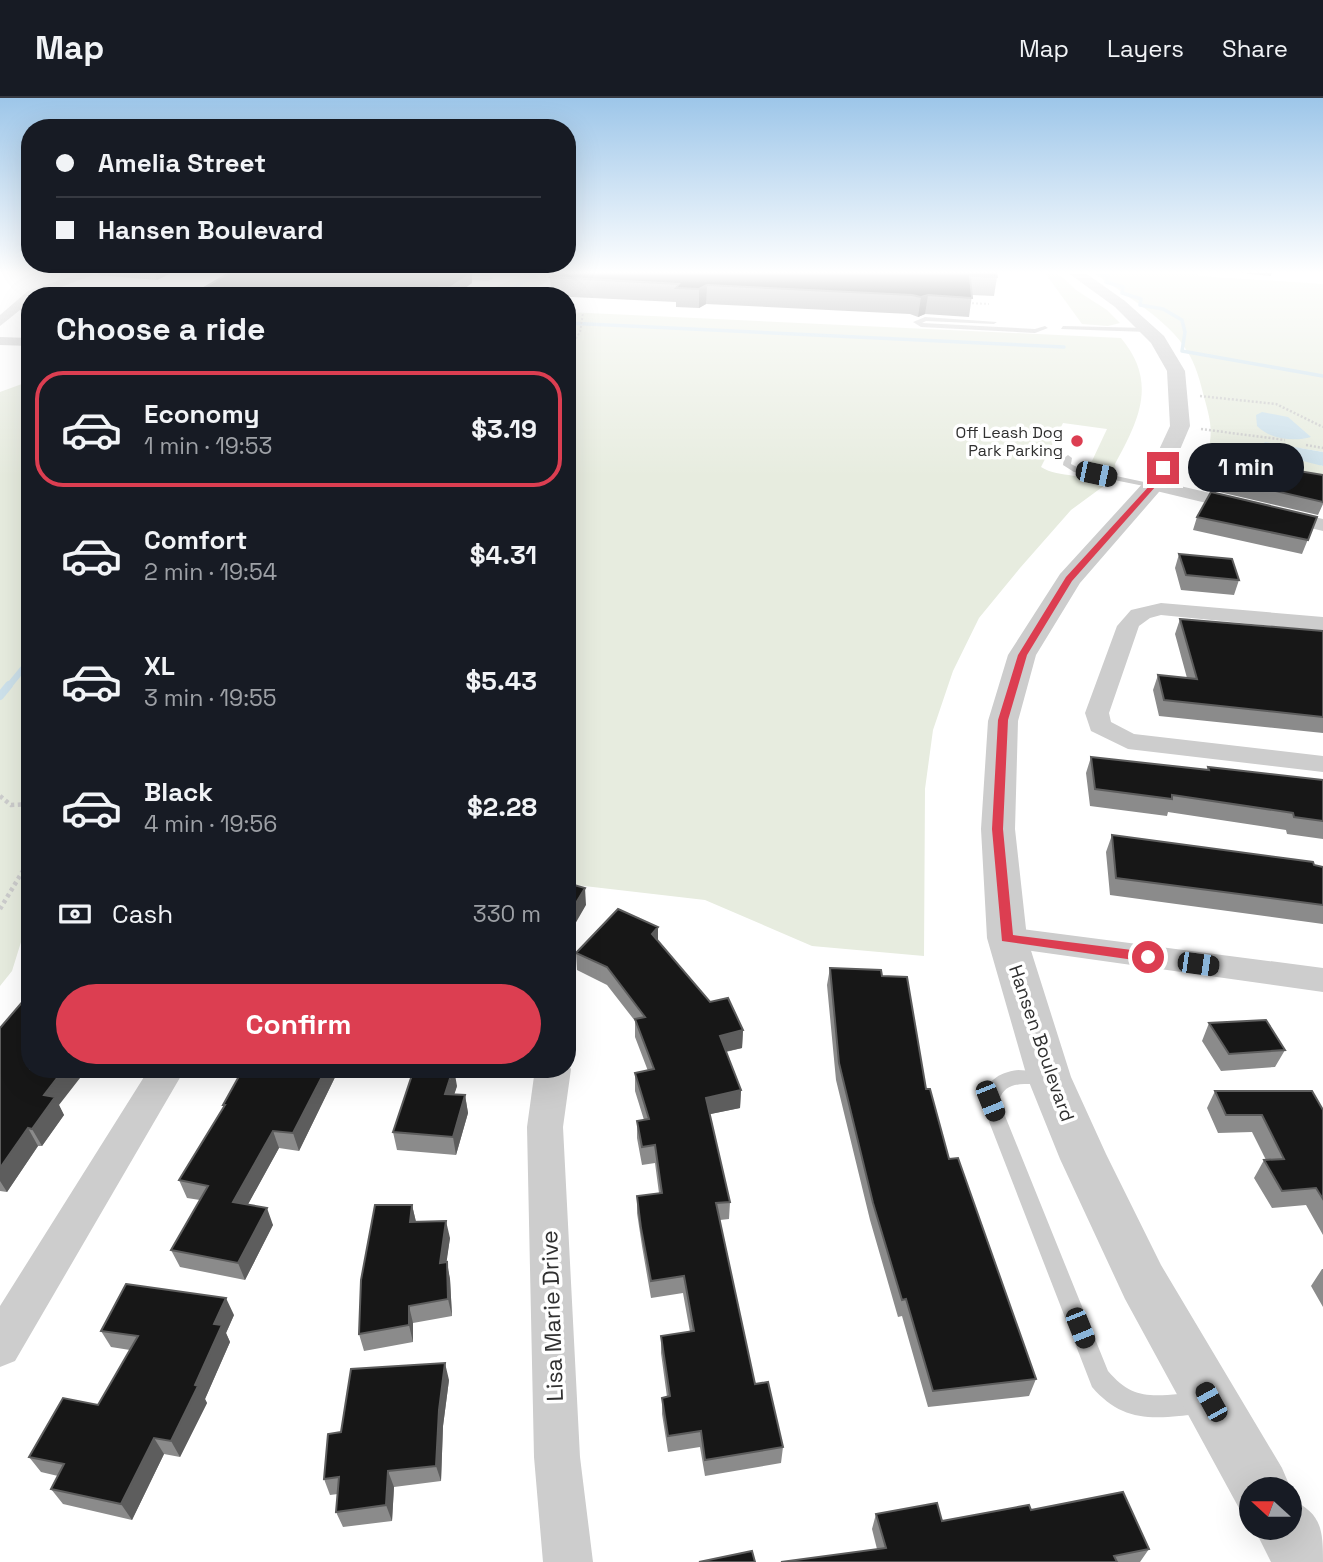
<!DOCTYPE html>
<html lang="en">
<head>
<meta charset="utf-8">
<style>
	body { margin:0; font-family:"Space Grotesk",sans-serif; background:#20242c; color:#f1f3f6; height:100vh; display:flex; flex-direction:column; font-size:26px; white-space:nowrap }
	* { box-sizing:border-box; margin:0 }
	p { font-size:23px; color:#9ea1a6 }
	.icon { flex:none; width:38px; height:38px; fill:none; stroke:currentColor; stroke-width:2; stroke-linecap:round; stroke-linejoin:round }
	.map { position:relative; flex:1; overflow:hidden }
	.side { position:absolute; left:21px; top:189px; width:555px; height:791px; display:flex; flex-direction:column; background:#171b24; border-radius:28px; box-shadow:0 7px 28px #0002 }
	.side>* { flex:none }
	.guide { position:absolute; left:21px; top:21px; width:555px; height:154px; border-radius:28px; box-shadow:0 7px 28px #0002; display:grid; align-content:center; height:154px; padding:0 35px; background:#171b24 }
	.needle { width:46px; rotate:291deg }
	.controls { position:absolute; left:1239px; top:1379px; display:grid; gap:14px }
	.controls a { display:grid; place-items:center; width:63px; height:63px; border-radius:50%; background:#171b24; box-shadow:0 7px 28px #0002; font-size:35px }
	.end { position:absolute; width:32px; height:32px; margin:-16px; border:9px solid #dc3e51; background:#fff; box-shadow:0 0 0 4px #fff }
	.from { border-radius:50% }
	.bubble { position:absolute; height:49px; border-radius:24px; background:#171b24; box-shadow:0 7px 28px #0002; font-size:23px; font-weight:600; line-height:49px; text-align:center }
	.car { position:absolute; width:21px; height:42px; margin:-21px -10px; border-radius:9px; box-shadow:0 0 5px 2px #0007; background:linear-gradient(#222 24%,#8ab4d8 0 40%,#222 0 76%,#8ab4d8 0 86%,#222 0) }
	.guide b { display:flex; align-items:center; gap:24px; height:66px; font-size:26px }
	.guide b+b { border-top:2px solid #363941 }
	.guide i { width:18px; height:18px; background:#f1f3f6 }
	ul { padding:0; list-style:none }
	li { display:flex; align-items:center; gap:21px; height:116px; margin:0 14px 10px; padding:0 21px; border:4px solid transparent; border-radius:28px }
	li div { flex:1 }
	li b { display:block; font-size:26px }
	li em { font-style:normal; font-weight:600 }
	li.active { border-color:#dc3e51 }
	li>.icon { width:63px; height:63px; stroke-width:1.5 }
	h2 { padding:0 35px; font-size:32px; line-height:84px }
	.pay { display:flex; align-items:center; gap:18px; height:77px; padding:0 35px; font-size:26px }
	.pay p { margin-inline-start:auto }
	.action { display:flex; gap:14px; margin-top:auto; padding:14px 35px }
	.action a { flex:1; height:80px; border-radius:42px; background:#dc3e51; color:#fff; font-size:28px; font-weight:600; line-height:80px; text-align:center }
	header { display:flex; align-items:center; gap:42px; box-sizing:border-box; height:98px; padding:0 35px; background:#171b24; border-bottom:2px solid #363941 }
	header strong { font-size:33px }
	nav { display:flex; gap:38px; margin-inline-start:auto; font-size:24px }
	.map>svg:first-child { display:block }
</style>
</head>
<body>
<header>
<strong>Map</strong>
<nav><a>Map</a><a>Layers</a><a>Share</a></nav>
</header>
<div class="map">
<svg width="1323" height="1464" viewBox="0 0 1323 1464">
	<rect width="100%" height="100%" fill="#fff"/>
	<path fill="#e7ecdf" d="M529 174H559L526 198H475Z
		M1092 174H1195L1199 178 1323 186V354L1300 350 1276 357H1290L1323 368V386L1207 356C1214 335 1210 320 1204 299 1200 283 1196 267 1187 253 1170 223 1121 194 1092 174Z
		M1045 175 1060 177 1076 192 1107 212 1120 225 1108 228 1082 226Z
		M567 214 1121 240C1158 284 1139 322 1115 366L1116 374 1091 369 1085 366 1086 363H1092L1107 331 1063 325 1041 369C1060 381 1086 374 1105 387L1071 412 1020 470 979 520 953 573 933 632 925 691 924 858 812 848 705 802 567 786Z
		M30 283V815L12 873 0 888V294Z"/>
	<path fill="#cde1eb" d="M1262 314 1288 319 1311 339C1293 344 1270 341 1257 328L1256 317Z
		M1265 344 1323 354V368C1311 365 1267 355 1261 348Z"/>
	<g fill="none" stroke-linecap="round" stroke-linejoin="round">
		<path stroke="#cde1eb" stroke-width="3.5" d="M1093 174 1108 178 1106 184 1123 189 1122 195 1141 201 1140 207 1163 211 1182 222 1185 234 1182 253 1323 278
			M499 198 540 174
			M567 225 1064 249"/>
		<path stroke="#cde1eb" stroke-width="4.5" d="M30 368 24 372 30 397"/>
		<path stroke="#cde1eb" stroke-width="6" d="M8 589 30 562"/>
		<path stroke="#cde1eb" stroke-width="8" d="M0 598 9 587"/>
		<path stroke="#cdcdcd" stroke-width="2" stroke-dasharray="2 2" stroke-linecap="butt" d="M968 205 989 206
			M567 254 580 234 583 215"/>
		<path stroke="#cdcdcd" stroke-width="2.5" stroke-dasharray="2 2" stroke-linecap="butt" d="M1200 298 1276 306 1323 329
			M1201 331 1285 342
			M1306 347 1323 350"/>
		<path stroke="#cdcdcd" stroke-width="4.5" stroke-dasharray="3.5 3.5" stroke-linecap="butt" d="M0 698 11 707 30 706
			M0 811 30 761"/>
		<path fill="#cdcdcd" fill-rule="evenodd" d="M925 219 997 224 994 226 926 223 922 225 1035 231 1045 228 1048 230 1035 235 921 229 913 224Z
			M1063 228 1148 230 1151 232 1148 234 1061 231Z
			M1068 357 1072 360 1071 366 1079 370 1158 387 1154 390 1074 374 1063 367 1064 360Z
			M1018 972 1050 974 1053 979 1050 984C1031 990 1006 978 999 1003L1108 1273C1130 1299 1147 1299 1179 1296 1189 1295 1198 1293 1207 1297L1210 1305 1207 1313C1198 1317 1189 1317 1179 1318 1142 1322 1117 1318 1092 1289L981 1003C987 983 997 975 1018 972Z"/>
		<path fill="#cdcdcd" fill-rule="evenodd" d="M84 174H100L38 198H30V204L0 228V217L28 193Z
			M374 174 488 177 494 180 488 183 379 177Z
			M0 239 30 240V248L0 247Z
			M1154 382 1323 421V433L1148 391 1145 387Z
			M1161 505 1323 519V533L1161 517 1150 520 1139 528 1109 615 1111 624 1134 636 1323 658V674L1128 651 1091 633 1085 615 1117 528 1131 512Z
			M1007 829 1323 870V894L996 848 991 840 996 832Z
			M567 964 571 971 563 1029 580 1359 593 1464H543L534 1359 527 1029 535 971H567Z
			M149 971H185L15 1263 0 1269V1208Z"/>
		<path fill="#cdcdcd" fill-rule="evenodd" d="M1067 174H1084L1125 203 1164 238 1185 273 1190 328 1165 387 1080 485 1036 557 1018 623 1015 731 1027 840 1071 979 1106 1056 1161 1167 1282 1370 1291 1391 1290 1394V1391H1251V1417L1240 1412 1125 1201 1060 1061 1027 979 987 840 981 731 988 623 1008 557 1060 476 1144 384 1170 328 1167 273 1151 245 1115 209Z
			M1290 1401C1322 1415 1323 1432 1323 1464H1271L1254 1430H1290Z"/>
	</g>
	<path fill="#8b8b8b" d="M97 174H173L157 182 98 177Z
		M996 174 997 179 994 198 972 197 969 219 925 216 918 219 910 216 706 206 699 210 676 209V204L551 198 550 179Z
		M1229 174H1272L1271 178Z
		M472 175V185L454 198H190Z
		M1323 377V406L1318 417 1215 393 1219 380Z
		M1197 419H1317L1302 456 1193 432Z
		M1179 456 1239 482 1234 497 1181 492 1175 470Z
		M1180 521 1323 533V635L1159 618 1153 592 1158 577 1187 580 1175 536Z
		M1091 659 1207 672 1208 669 1323 682V741L1287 736 1286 732 1168 714 1167 718 1090 708 1086 675Z
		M1112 737 1323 769V826L1110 797 1106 754Z
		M658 843 710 904 743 932 742 950 726 954 741 992 740 1010 710 1016 730 1104 729 1121 720 1122 755 1286 783 1349 781 1365 705 1378 700 1349 668 1354 662 1316V1300L667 1299 661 1255V1238L690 1234 683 1195 651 1200 642 1148 637 1115V1098L659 1095 655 1065 642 1067 637 1040V1023L644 1022 635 993V975L648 973 635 939V923L607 887 577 872 576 855Z
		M830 870 882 878 926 991 949 1061 1036 1281 1029 1298 928 1309 902 1218 898 1219 870 1122 836 982 827 887Z
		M1209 925 1285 952 1275 969 1221 973 1202 943Z
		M0 930 59 1007 64 1017 42 1048H38L7 1094 0 1093Z
		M243 971H339L299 1053 279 1050 248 1106 273 1127 245 1182 180 1169 171 1152 200 1102 187 1100 179 1082 224 1010 223 1007Z
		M457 988 454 996 465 997 468 1015 456 1057 397 1052 393 1034Z
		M1215 993 1323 1012V1137L1306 1107 1272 1110 1254 1080 1264 1062H1266L1252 1034 1218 1035 1207 1010Z
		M412 1107 416 1124 450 1140 446 1164 450 1181 452 1218 413 1225V1244L364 1253 359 1236Z
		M1322 1171H1323V1209L1311 1188Z
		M234 1217 226 1235 230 1244 205 1301 207 1305 180 1359 164 1356 132 1422 63 1406 51 1391 58 1378 41 1374 29 1359 98 1307 130 1252 111 1249 101 1233Z
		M449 1282 443 1328 441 1383 394 1389 392 1423 343 1429 336 1414 338 1396 330 1397 324 1381 341 1334Z
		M1031 1412 1149 1451 1140 1464H781L877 1451 872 1431 876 1416 942 1423Z"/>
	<path fill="#5d5d5d" d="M158 174H173L157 182 155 176Z
		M472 175V185L454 198H452L451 189Z
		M707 187 706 206 699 210V191Z
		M440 189 441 198H370Z
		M928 197 925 216 918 219 921 199Z
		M585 790 586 807 567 840V820Z
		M658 829V846L652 836Z
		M743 932 742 950 719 955 720 938Z
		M64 971H87L59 1007 64 1017 42 1048 32 1031 44 997Z
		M326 971H339L299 1053 293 1035Z
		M454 971 457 988 449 1013 445 996Z
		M741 992 740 1010 706 1017V1000Z
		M465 997 468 1015 456 1057 453 1039Z
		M28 1030 38 1048 7 1094 0 1083V1070Z
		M273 1033 279 1050 240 1121 233 1104Z
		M412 1107 416 1124H410Z
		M267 1110 273 1127 245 1182 238 1165Z
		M446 1123 450 1140 444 1182 440 1165Z
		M447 1164 450 1181 452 1218 448 1201Z
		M226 1200 234 1217 226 1235 230 1244 205 1301 207 1305 180 1359 171 1343 195 1287 214 1226Z
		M409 1208 413 1225V1244L409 1227Z
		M445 1265 449 1282 443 1328 441 1383 436 1368 439 1312Z
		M154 1340 164 1356 132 1422 121 1406Z
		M388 1373 394 1389 392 1423 386 1407Z"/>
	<path fill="#171717" stroke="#5d5d5d" stroke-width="2" d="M136 174H158L155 176Z
		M231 174H452L472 175 451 189H440L433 192 370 198H240L239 193 231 198H190Z
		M555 174H996L997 179 970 178 972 200 928 197 921 199 912 197 707 187 699 191 676 190 679 186 550 179Z
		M1231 362 1323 377V404L1219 380Z
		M1211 394 1317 419 1308 442 1197 419Z
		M1179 456 1232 461 1239 482 1186 477Z
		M1180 521 1323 533V619L1164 602 1158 577 1197 581Z
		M1091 659 1209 672 1208 669 1323 682V723L1294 719 1293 715 1172 697V701L1095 691Z
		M1112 737 1313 764 1314 767 1323 769V807L1116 780Z
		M567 785 585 790 567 820Z
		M618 811 658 829 652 836 710 904 728 900 743 932 720 938 741 992 706 1000 730 1104 716 1105 755 1286 768 1284 783 1349 705 1362 701 1333 668 1338 662 1300 670 1298 661 1238 694 1233 684 1178 651 1183 641 1130 637 1098 662 1095 655 1047 642 1049 637 1023 649 1021 635 975 654 971 635 921 645 919 607 869 576 855Z
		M830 870 881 872 882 878 907 879 926 991H930L949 1061 958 1060 1036 1281 933 1293 906 1201 902 1202 873 1105 839 965Z
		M30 895V971H64L44 997 55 999 32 1031 28 1030 0 1070V930Z
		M1266 922 1285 952 1229 956 1209 925Z
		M243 971H326L293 1035 273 1033 233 1104 267 1110 238 1165 171 1152 208 1088 179 1082 225 1007H223Z
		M414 971H453L445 996 465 997 453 1039 393 1034Z
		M1215 993H1312L1323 1012V1101L1316 1090 1282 1093 1264 1062 1284 1061 1262 1017H1226Z
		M375 1107H412L410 1124 446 1123 440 1165 447 1164 448 1201 409 1208V1227L359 1236 361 1182Z
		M126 1186 226 1200 214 1226 222 1227 195 1287 198 1288 171 1343 154 1340 121 1406 51 1391 64 1366 29 1359 63 1300 98 1307 138 1238 101 1233Z
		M445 1265 439 1312 436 1368 388 1373 386 1407 336 1414 339 1379 324 1381 328 1336 341 1334 351 1271Z
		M1123 1394 1149 1451 1114 1458 1117 1464H781L886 1450 876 1416 937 1405 942 1423 1029 1407 1031 1412Z
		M752 1453 755 1464H699Z"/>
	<linearGradient id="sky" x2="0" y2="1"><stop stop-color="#9dc6e9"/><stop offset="0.46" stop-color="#fff"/><stop offset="1" stop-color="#fff" stop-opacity="0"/></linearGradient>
	<rect width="1323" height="379" fill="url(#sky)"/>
	<path fill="#dc3e51" d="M1163 368 1166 370 1156 388 1072 483 1027 557 1008 622 1003 731 1013 837 1148 854 1154 859 1148 864 1002 843 992 731 998 622 1018 557 1066 479 1151 386Z"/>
	<circle fill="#dc3e51" stroke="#fff" stroke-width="2.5" cx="1077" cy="343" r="7"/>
	<g text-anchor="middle" stroke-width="7" stroke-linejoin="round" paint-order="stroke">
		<g font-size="16" fill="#303030" stroke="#fff" text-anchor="end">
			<text x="1063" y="340">Off Leash Dog<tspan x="1063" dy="18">Park Parking</tspan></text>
		</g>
		<g font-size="19" fill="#303030" stroke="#fff">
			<text transform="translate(1042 945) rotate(71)" y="7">Hansen Boulevard</text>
		</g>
		<g font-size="23" fill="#303030" stroke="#fff">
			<text transform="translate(552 1218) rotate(-92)" y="8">Lisa Marie Drive</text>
		</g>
	</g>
</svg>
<div class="controls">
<a><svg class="needle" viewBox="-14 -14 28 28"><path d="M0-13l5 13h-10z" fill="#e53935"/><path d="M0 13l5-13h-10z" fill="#9ea1a6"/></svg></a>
</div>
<i class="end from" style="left:1148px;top:859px"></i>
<i class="end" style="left:1163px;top:370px"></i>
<div class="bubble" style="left:1188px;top:345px;width:116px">1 min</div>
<i class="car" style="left:1096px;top:376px;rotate:102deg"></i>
<i class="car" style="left:1198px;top:866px;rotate:98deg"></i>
<i class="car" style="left:990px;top:1003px;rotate:158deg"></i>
<i class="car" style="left:1080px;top:1230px;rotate:158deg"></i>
<i class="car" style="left:1211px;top:1304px;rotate:331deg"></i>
<div class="guide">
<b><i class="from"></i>Amelia Street</b>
<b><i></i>Hansen Boulevard</b>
</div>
<section class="side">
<h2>Choose a ride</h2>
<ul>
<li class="active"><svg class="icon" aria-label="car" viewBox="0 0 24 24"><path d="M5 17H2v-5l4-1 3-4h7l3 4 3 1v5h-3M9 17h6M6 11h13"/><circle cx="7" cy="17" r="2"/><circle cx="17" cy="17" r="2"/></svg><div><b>Economy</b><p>1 min · 19:53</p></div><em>$3.19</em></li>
<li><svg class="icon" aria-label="car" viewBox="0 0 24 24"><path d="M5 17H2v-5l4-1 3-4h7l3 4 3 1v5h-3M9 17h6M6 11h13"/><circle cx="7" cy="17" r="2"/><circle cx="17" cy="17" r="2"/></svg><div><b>Comfort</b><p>2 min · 19:54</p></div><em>$4.31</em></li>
<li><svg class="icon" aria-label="car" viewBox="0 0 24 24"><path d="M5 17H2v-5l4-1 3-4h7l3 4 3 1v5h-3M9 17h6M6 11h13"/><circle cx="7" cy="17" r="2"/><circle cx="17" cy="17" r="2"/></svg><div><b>XL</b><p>3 min · 19:55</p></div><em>$5.43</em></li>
<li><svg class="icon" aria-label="car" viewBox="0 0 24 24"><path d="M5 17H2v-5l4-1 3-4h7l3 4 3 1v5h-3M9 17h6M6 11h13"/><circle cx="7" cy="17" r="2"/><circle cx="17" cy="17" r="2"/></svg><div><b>Black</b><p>4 min · 19:56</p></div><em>$2.28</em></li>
</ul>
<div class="pay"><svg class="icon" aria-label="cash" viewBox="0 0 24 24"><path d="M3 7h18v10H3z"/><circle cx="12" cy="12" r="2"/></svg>Cash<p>330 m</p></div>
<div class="action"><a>Confirm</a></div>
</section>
</div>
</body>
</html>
